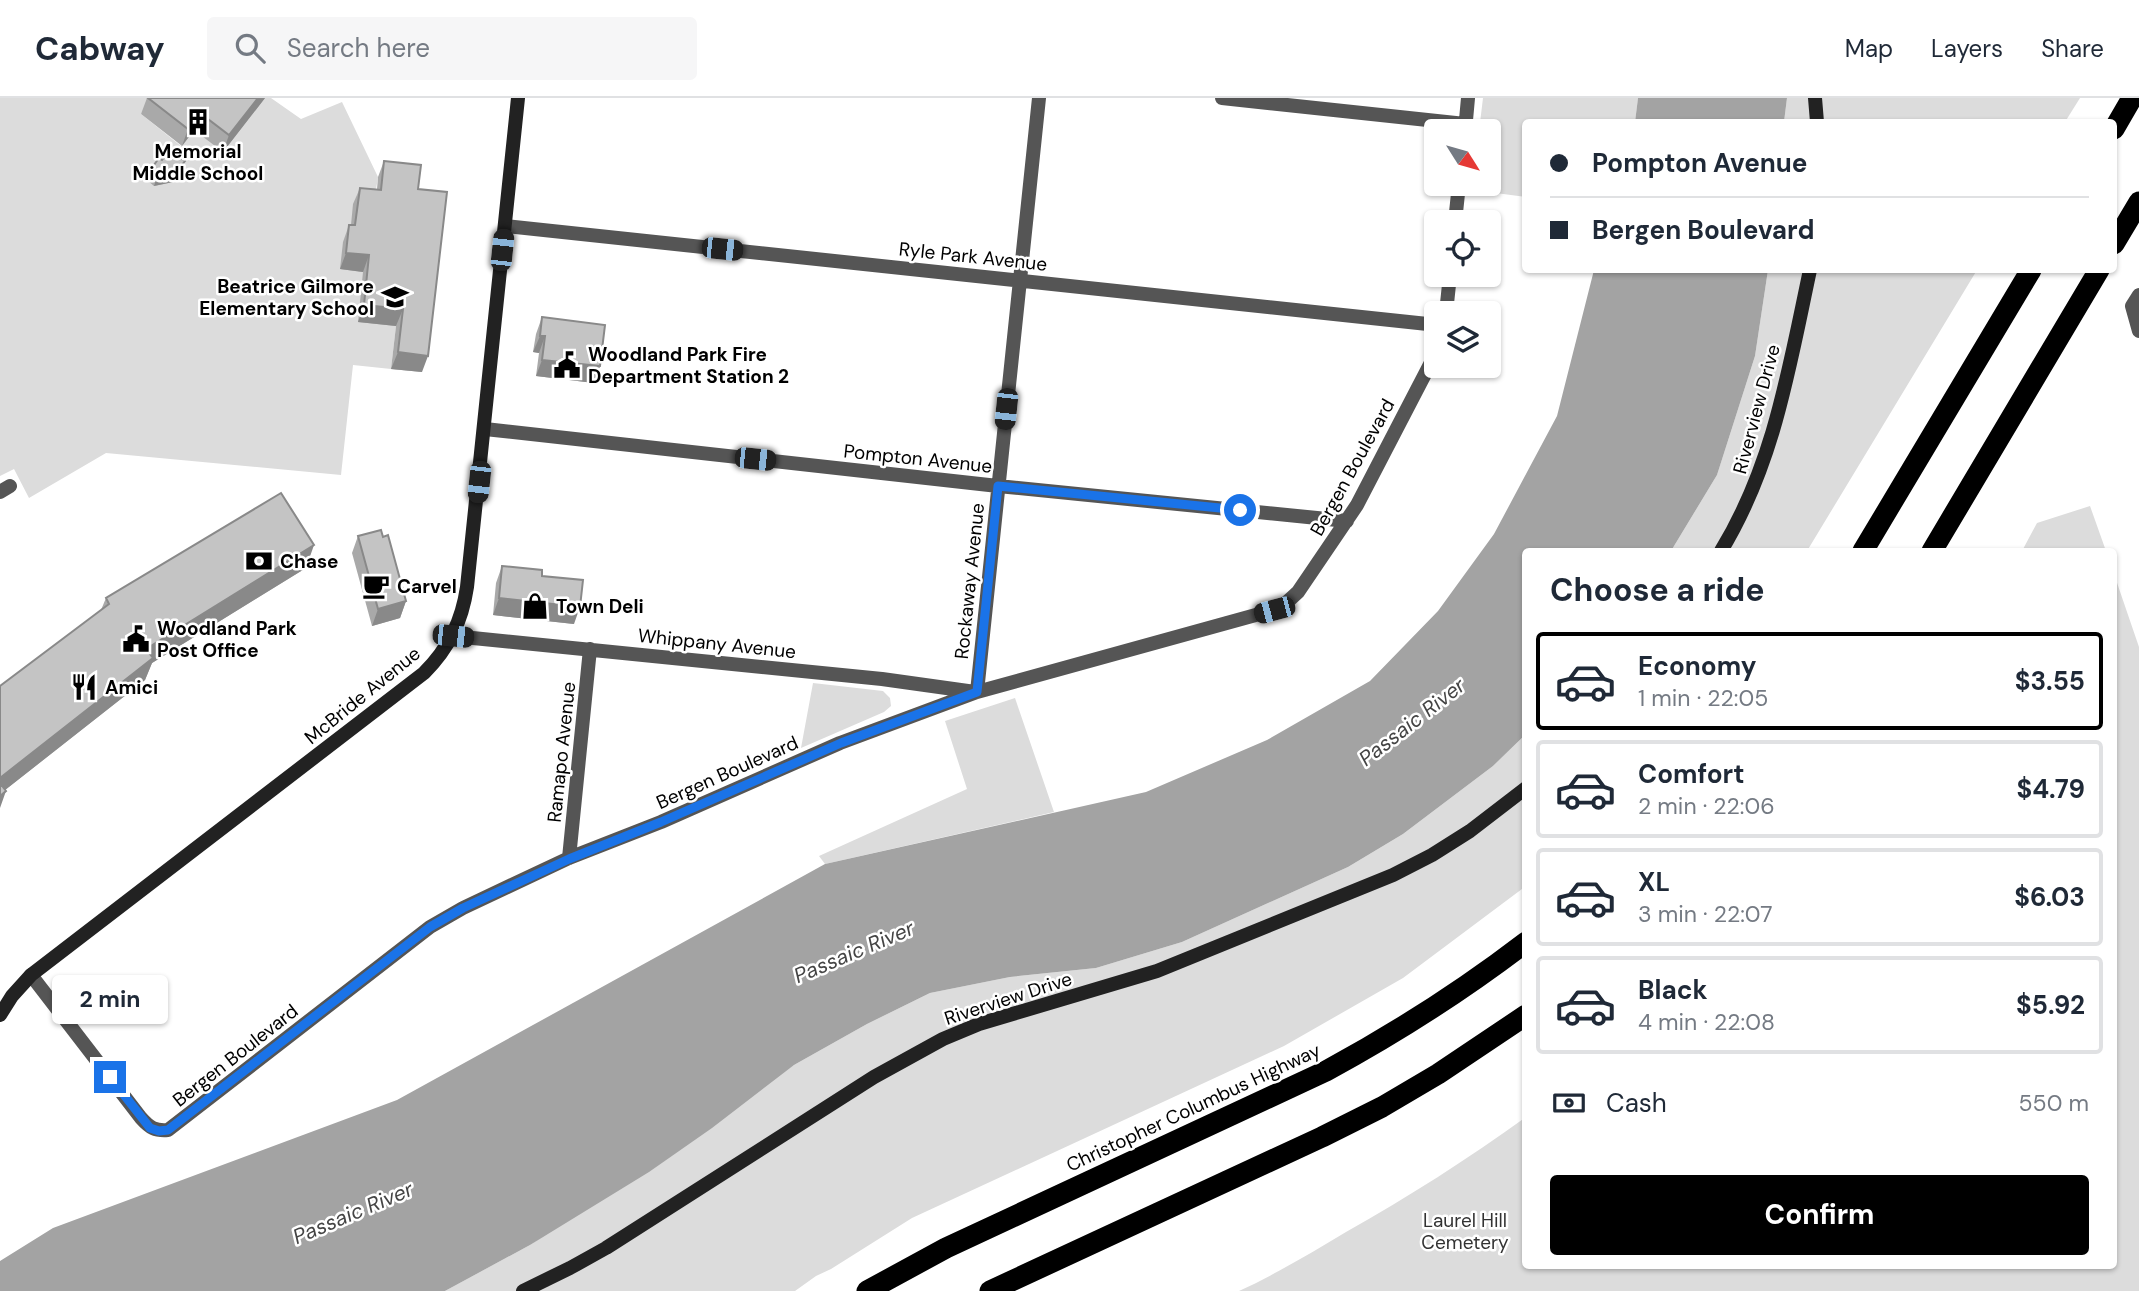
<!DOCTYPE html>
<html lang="en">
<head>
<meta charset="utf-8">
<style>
	body { margin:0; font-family:"DM Sans",sans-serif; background:#f6f6f7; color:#1f2937; height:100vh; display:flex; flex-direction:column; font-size:26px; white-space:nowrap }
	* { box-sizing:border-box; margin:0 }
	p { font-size:23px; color:#747a83 }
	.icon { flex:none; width:38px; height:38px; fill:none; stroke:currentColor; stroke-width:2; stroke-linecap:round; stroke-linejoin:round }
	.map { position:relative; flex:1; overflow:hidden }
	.sheet { position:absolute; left:1522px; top:450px; width:595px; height:721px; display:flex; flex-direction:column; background:#fff; border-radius:7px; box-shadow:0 2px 5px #0004 }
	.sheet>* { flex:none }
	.guide { position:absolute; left:1522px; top:21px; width:595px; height:154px; border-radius:7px; box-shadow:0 2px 5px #0004; display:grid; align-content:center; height:154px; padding:0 28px; background:#fff }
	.needle { width:46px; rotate:127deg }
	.tools { position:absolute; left:1424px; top:21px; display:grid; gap:14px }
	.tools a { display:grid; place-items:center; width:77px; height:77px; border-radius:7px; background:#fff; box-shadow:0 2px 5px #0004; font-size:35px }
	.end { position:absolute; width:32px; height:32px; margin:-16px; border:9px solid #1a73e8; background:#fff; box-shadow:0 0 0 4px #fff }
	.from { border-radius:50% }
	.bubble { position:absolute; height:49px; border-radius:7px; background:#fff; box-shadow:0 2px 5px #0004; font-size:23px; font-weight:700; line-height:49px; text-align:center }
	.car { position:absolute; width:21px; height:42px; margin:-21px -10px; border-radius:9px; box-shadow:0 0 5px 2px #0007; background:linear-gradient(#222 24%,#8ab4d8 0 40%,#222 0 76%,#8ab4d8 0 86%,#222 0) }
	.guide b { display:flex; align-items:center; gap:24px; height:66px; font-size:26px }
	.guide b+b { border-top:2px solid #e0e1e3 }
	.guide i { width:18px; height:18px; background:#1f2937 }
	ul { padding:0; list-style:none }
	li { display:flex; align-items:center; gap:21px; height:98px; margin:0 14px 10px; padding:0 14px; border:4px solid #e0e1e3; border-radius:7px }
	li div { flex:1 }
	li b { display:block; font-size:26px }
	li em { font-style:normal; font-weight:700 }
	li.on { border-color:#000 }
	li>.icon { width:63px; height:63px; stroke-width:1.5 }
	h2 { padding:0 28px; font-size:32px; line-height:84px }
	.pay { display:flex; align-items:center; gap:18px; height:77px; padding:0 28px; font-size:26px }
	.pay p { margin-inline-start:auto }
	.primary-button { display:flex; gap:14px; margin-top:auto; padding:14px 28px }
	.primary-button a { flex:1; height:80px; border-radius:7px; background:#000; color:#fff; font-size:28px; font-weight:700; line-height:80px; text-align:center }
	header { display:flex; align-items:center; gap:42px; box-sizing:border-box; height:98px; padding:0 35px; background:#fff; border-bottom:2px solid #e0e1e3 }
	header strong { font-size:33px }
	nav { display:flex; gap:38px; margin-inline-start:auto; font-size:24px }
	.search { width:490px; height:63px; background:#f6f6f7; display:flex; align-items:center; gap:18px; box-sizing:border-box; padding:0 24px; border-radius:7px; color:#747a83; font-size:26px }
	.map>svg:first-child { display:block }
</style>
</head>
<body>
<header>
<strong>Cabway</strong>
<div class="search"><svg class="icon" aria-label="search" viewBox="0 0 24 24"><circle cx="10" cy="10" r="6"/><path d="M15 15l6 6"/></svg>Search here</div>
<nav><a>Map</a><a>Layers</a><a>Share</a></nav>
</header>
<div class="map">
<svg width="2139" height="1193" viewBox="0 0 2139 1193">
	<rect width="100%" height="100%" fill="#fff"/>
	<path fill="#dcdcdc" d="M0 0H151L141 16 181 48 194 32 265 0H271L301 21 342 4 378 79 363 174 396 228 391 271 353 267 341 377 106 355 29 400 14 371 0 378Z
		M1483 0H1638L1635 24H1526V99L1473 92V86H1489V33H1479Z
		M1787 0H2080L2065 24H1784Z
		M1768 172H1977L1807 453H1671L1717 377 1755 258Z
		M2090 408 2106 453H2022L2037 425Z
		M2114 476 2139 549V1193H1239C1276 1176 1311 1155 1346 1134 1408 1099 1468 1061 1526 1019V1167H2114Z
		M813 585 883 593 890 600 891 608 884 614 801 650Z
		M1015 600 1054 714 825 766 819 758 967 691 945 623Z
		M1526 636V788L1403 880 1284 948 912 1120 831 1171 816 1178 795 1193H445L530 1147 794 967 867 926 930 895 1010 879 1096 870 1182 844 1348 769 1403 736 1493 668Z"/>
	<path fill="#a3a3a3" d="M1638 0H1787L1784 24H1635Z
		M1594 172H1768L1755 258 1717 377 1671 453H1526V636L1493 668 1403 736 1348 769 1182 844 1096 870 1010 879 930 895 867 926 794 967 712 1030 649 1074 530 1147 445 1193H0V1163L53 1130 397 1002 825 766 1146 694 1267 642 1370 583 1438 513 1494 436 1557 318Z"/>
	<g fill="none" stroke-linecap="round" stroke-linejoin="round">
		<path stroke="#555" stroke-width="14" d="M1222 0 1465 26
			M1465 33 1468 0
			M1455 124 1459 86
			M505 128 1437 227
			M2139 197 2132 208 2139 233
			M1446 215 1450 177
			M485 331 998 388 1347 423
			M0 394 10 388
			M453 538 882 581 975 594
			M977 594 1039 0
			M569 760 590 551
			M31 877 141 1020C150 1030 155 1033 168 1032L430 829 463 810 569 760 661 724 840 645 977 594 1274 512 1286 505 1298 494 1357 407 1437 253"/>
		<path stroke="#222" stroke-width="14" d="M1815 0 1817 24
			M1721 453C1774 366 1789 270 1810 172
			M0 917 12 898 31 877 424 575C449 550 462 523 467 489L518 0
			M523 1193 570 1170 606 1150 874 979 943 941 979 926 1157 873 1393 777 1432 757 1470 733 1526 690"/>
		<path stroke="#000" stroke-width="21" d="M2114 31 2132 0
			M2114 146 2139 104
			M1863 453 2031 172
			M1932 453 2099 172
			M867 1193 946 1150 1326 973C1396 935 1462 893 1526 844
			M990 1193 1322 1039 1382 1009 1438 976 1526 917"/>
	</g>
	<path fill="#a9a9a9" d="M147 0H265L223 54 194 32 182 48 141 16Z
		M384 63 418 91 422 274 391 271 396 228 358 224 363 174 340 171 343 144 349 127H351L353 106 360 90 377 91 378 79Z
		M151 71 180 74 173 84 154 88 147 82Z
		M542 219 600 268 594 285 536 278 539 255 533 254 536 236Z
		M358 438 406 503 400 520 372 528 352 455Z
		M502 468 542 478 574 526 493 517 496 485Z
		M306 470 152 565 145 582 5 692 0 588 101 512 106 500Z"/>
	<path fill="#898989" d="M258 0H265L223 54 229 37Z
		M200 15 194 32 182 48 188 31Z
		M185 63 180 74 173 84 154 88 158 76Z
		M346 155 369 157 363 174 340 171Z
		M364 207 403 211 396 228 358 224Z
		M540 238H545L539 255 533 254Z
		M398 254 428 258 422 274 391 271Z
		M542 262 600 268 594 285 536 278Z
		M314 447 306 470 152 565 145 582 0 696V680L146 551Z
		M499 500 580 509 574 526 493 517Z
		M406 503 400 520 372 528 378 511Z
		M6 693 0 710V698Z"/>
	<path fill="#c4c4c4" stroke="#898989" stroke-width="2" d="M148 0H258L229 37 200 15 188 31Z
		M170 52 185 63 177 73 158 76 151 71 159 60 162 62Z
		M384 63 421 67 418 91 447 94 428 258 398 254 403 211 364 207 369 157 346 155 349 127H355L360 90 381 92Z
		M542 219 605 227 600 268 542 262 545 238H540Z
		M281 395 314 447 146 551 153 560 0 680V588L109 506 106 500Z
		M381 432 383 439 388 437 406 503 378 511 358 438Z
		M502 468 542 472V478L583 482 580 509 499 500Z
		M0 685 6 693 0 698Z"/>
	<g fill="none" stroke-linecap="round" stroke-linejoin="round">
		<path stroke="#1a73e8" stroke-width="9" d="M110 979 150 1030 159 1033 168 1032 430 829 463 810 569 761 661 724 841 645 977 594 998 388 1240 412"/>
	</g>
	<defs>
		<symbol id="building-bare" viewBox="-9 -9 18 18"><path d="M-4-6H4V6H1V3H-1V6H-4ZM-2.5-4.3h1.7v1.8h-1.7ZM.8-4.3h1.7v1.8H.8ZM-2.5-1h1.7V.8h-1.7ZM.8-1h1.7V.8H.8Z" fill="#000" stroke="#fff" stroke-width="2.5" paint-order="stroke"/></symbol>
		<symbol id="school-bare" viewBox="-9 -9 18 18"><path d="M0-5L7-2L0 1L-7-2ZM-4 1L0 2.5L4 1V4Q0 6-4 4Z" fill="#000" stroke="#fff" stroke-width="2.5" paint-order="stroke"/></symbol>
		<symbol id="civic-bare" viewBox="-9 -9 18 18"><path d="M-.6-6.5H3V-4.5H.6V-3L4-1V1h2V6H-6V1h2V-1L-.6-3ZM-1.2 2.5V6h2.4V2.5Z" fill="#000" stroke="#fff" stroke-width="2.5" paint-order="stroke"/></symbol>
		<symbol id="bank-bare" viewBox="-9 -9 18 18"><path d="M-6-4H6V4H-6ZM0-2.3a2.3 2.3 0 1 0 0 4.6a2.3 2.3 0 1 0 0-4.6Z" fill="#000" stroke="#fff" stroke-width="2.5" paint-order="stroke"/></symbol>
		<symbol id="cafe-bare" viewBox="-9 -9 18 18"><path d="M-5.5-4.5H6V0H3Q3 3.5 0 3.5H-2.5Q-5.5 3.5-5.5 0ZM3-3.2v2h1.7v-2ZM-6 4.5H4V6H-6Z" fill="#000" stroke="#fff" stroke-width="2.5" paint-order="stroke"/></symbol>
		<symbol id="shop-bare" viewBox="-9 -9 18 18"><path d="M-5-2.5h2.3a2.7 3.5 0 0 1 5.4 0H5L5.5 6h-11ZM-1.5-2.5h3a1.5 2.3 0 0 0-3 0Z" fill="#000" stroke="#fff" stroke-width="2.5" paint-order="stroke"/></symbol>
		<symbol id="restaurant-bare" viewBox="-9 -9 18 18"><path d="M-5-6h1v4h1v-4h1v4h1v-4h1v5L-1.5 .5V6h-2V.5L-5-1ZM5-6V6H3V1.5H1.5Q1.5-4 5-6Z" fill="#000" stroke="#fff" stroke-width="2.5" paint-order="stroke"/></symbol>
	</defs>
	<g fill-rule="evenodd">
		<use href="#building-bare" x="179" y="5" width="38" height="38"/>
		<use href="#school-bare" x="376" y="180" width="38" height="38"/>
		<use href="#civic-bare" x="548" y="248" width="38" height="38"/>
		<use href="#bank-bare" x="240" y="444" width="38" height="38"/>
		<use href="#cafe-bare" x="357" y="469" width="38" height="38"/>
		<use href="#shop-bare" x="516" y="489" width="38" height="38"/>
		<use href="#civic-bare" x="117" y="522" width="38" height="38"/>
		<use href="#restaurant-bare" x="65" y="570" width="38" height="38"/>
	</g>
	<g text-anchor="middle" stroke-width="5" stroke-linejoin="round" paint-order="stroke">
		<g font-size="19" font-weight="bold" fill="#000" stroke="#fff" text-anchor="start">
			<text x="198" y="60" text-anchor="middle">Memorial<tspan x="198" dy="22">Middle School</tspan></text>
			<text x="374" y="195" text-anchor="end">Beatrice Gilmore<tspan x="374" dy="22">Elementary School</tspan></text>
			<text x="588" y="263">Woodland Park Fire<tspan x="588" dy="22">Department Station 2</tspan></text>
			<text x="280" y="470">Chase</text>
			<text x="397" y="495">Carvel</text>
			<text x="556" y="515">Town Deli</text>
			<text x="157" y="537">Woodland Park<tspan x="157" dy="22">Post Office</tspan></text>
			<text x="105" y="596">Amici</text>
		</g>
		<g font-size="19" fill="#000" stroke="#fff">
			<text transform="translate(973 158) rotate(6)" y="7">Ryle Park Avenue</text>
			<text transform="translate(1756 311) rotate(-75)" y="7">Riverview Drive</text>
			<text transform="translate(918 360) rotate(6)" y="7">Pompton Avenue</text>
			<text transform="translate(1352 369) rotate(-61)" y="7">Bergen Boulevard</text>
			<text transform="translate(969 483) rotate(-84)" y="7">Rockaway Avenue</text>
			<text transform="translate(717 545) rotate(6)" y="7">Whippany Avenue</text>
			<text transform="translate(362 597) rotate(-39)" y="7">McBride Avenue</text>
			<text transform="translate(561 654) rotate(-84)" y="7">Ramapo Avenue</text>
			<text transform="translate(727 674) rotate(-24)" y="7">Bergen Boulevard</text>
			<text transform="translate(1008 900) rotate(-18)" y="7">Riverview Drive</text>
			<text transform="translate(235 957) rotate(-38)" y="7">Bergen Boulevard</text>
			<text transform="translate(1193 1009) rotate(-25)" y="7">Christopher Columbus Highway</text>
		</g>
		<g font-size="19" fill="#333" stroke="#fff">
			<text x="1465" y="1129">Laurel Hill<tspan x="1465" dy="22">Cemetery</tspan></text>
		</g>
		<g font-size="21" font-style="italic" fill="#444" stroke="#fff">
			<text transform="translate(1412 624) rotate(-38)" y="7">Passaic River</text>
			<text transform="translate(854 854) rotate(-23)" y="7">Passaic River</text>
			<text transform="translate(353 1115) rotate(-23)" y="7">Passaic River</text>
		</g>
	</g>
</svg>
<div class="tools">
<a><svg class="needle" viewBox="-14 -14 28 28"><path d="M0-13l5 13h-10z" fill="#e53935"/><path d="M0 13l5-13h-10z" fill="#747a83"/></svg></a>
<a><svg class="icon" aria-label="locate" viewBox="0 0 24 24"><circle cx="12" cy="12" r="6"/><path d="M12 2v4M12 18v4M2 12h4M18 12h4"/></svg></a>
<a><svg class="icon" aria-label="layers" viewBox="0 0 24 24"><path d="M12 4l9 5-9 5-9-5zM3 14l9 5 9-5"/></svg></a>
</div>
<i class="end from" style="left:1240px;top:412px"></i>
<i class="end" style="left:110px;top:979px"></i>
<div class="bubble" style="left:52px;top:877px;width:116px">2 min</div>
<i class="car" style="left:722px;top:151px;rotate:96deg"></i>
<i class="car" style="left:502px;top:152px;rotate:6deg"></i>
<i class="car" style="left:1006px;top:311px;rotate:186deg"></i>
<i class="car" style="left:755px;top:361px;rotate:96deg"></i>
<i class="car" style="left:479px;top:384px;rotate:186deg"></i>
<i class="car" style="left:1274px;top:512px;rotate:255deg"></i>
<i class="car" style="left:453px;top:538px;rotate:96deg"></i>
<div class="guide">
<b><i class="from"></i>Pompton Avenue</b>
<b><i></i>Bergen Boulevard</b>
</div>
<section class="sheet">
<h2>Choose a ride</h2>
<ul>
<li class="on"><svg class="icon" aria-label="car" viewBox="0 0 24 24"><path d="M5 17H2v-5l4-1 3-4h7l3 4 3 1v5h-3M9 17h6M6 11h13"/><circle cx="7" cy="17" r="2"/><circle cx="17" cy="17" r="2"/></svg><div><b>Economy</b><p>1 min · 22:05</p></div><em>$3.55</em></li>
<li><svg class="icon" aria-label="car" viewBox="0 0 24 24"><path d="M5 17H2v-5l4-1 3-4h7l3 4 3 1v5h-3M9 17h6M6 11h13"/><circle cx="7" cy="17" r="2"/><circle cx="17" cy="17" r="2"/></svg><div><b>Comfort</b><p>2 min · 22:06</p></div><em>$4.79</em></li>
<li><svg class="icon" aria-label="car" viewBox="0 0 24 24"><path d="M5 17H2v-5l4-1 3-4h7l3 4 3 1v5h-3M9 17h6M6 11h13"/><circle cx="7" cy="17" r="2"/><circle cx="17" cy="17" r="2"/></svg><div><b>XL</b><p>3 min · 22:07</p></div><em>$6.03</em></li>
<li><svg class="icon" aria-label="car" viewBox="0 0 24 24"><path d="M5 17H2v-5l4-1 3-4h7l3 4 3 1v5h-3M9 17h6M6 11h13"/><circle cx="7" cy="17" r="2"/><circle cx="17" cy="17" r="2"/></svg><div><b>Black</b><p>4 min · 22:08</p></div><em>$5.92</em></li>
</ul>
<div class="pay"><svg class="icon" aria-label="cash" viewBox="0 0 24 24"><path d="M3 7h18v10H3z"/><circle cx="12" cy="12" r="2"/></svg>Cash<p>550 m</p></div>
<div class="primary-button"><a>Confirm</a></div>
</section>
</div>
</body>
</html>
